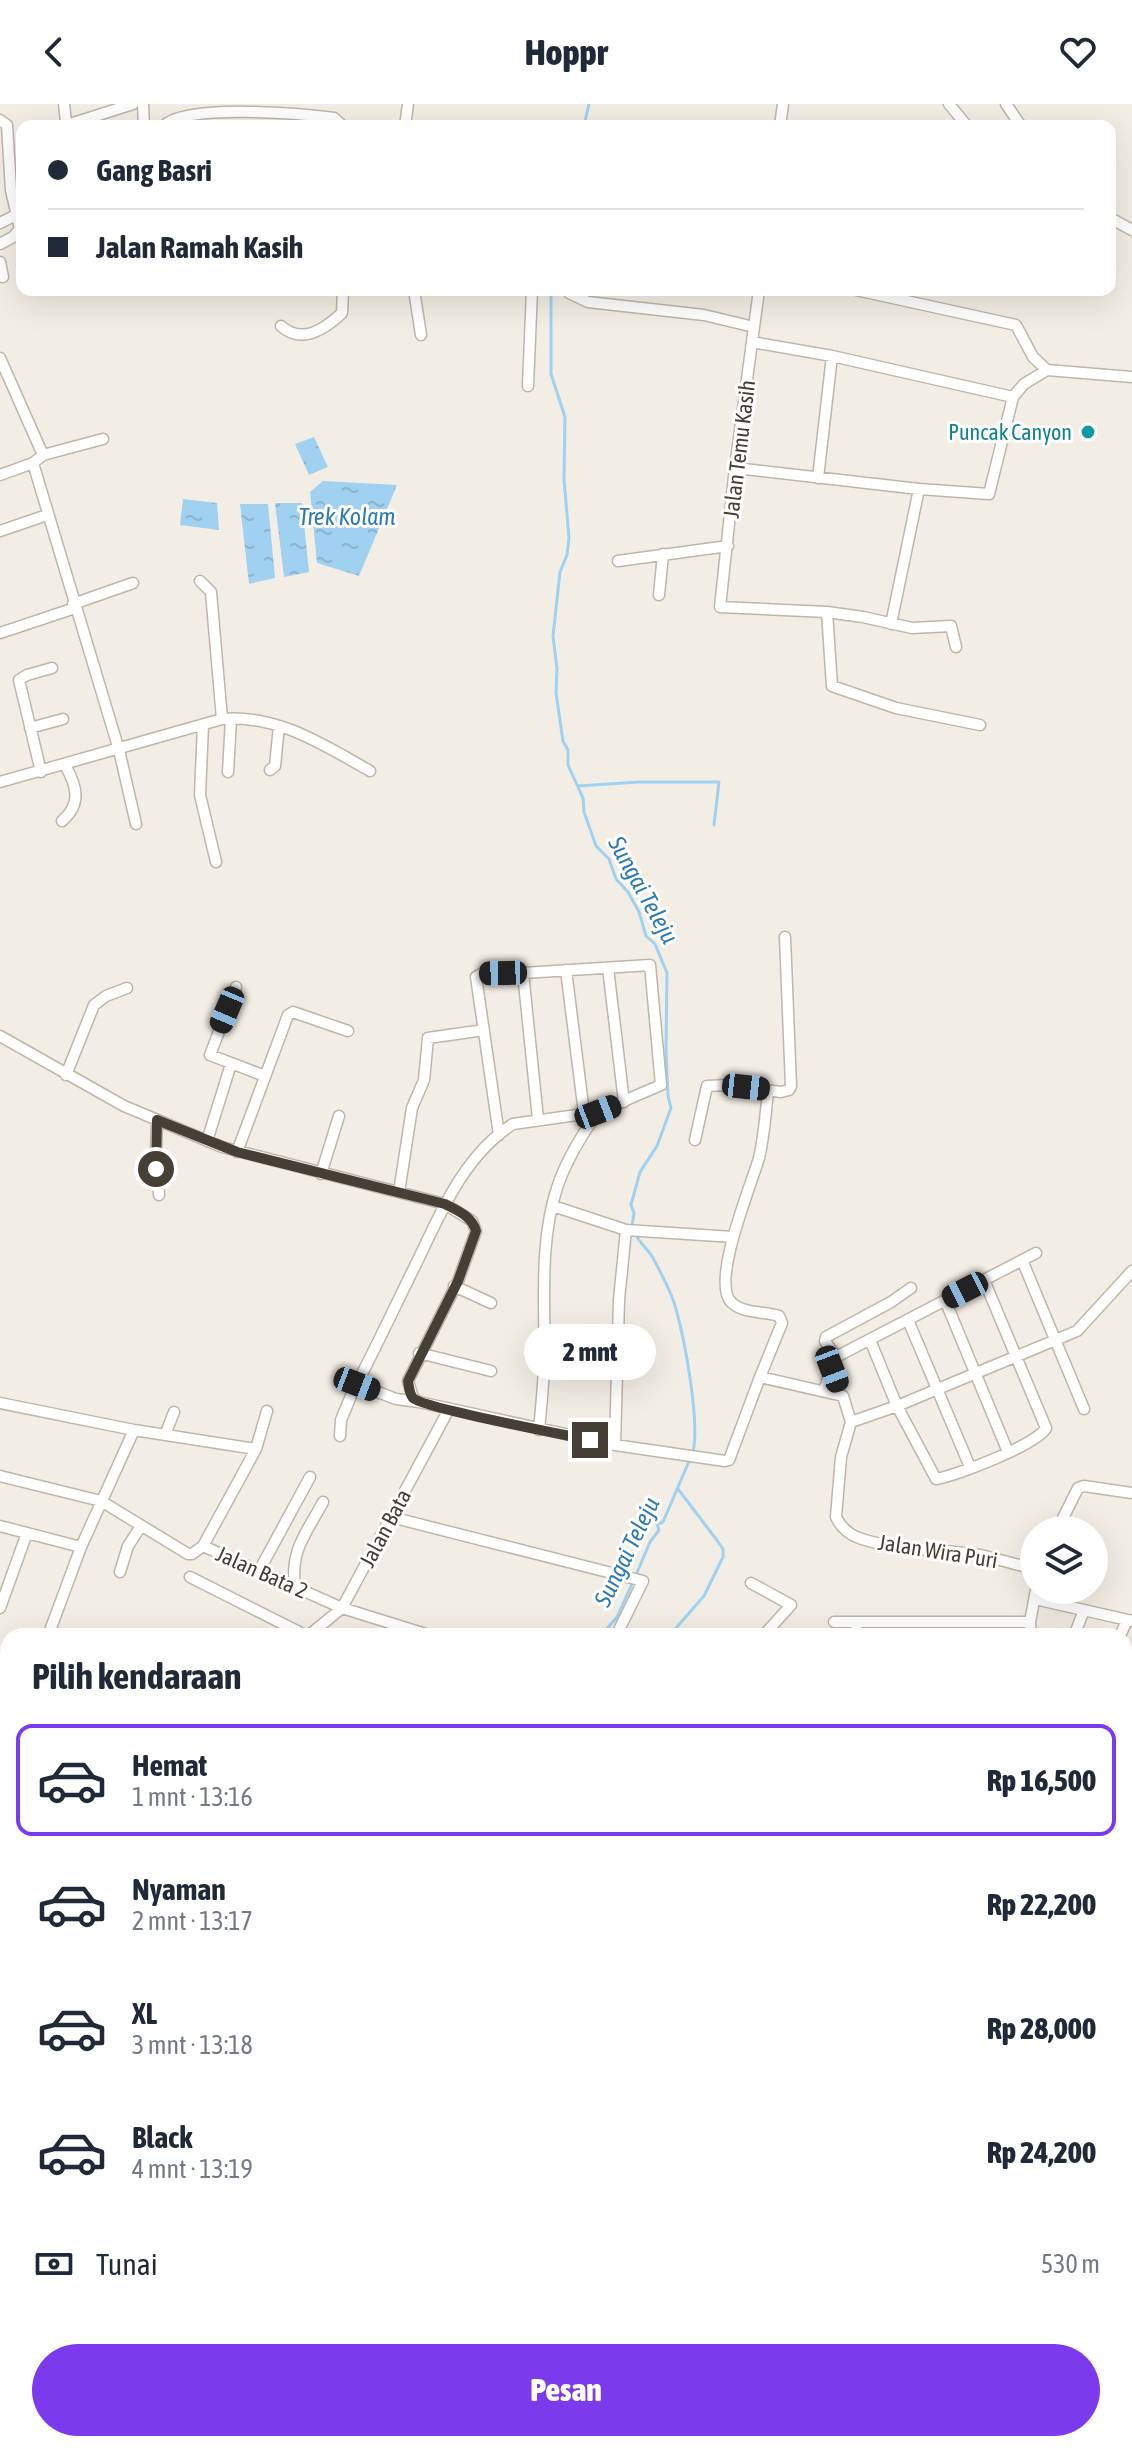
<!DOCTYPE html>
<html lang="id">
<head>
<meta charset="utf-8">
<style>
	body { margin:0; font-family:"Asap Condensed",sans-serif; background:#f6f6f7; color:#1f2937; height:100vh; display:flex; flex-direction:column; font-size:30px; white-space:nowrap }
	* { box-sizing:border-box; margin:0 }
	p { font-size:26px; color:#747a83 }
	.icon { flex:none; width:44px; height:44px; fill:none; stroke:currentColor; stroke-width:2; stroke-linecap:round; stroke-linejoin:round }
	.map { position:relative; flex:1; overflow:hidden }
	.panel { position:absolute; left:0px; top:1524px; width:1132px; height:824px; display:flex; flex-direction:column; background:#fff; border-radius:24px 24px 0 0; box-shadow:0 8px 32px #0002 }
	.panel>* { flex:none }
	.top-card { position:absolute; left:16px; top:16px; width:1100px; height:176px; border-radius:16px; box-shadow:0 8px 32px #0002; display:grid; align-content:center; height:176px; padding:0 32px; background:#fff }
	.buttons { position:absolute; left:1020px; top:1412px; display:grid; gap:16px }
	.buttons a { display:grid; place-items:center; width:88px; height:88px; border-radius:50%; background:#fff; box-shadow:0 8px 32px #0002; font-size:40px }
	.end { position:absolute; width:36px; height:36px; margin:-18px; border:10px solid #453f35; background:#fff; box-shadow:0 0 0 4px #fff }
	.from { border-radius:50% }
	.bubble { position:absolute; height:56px; border-radius:28px; background:#fff; box-shadow:0 8px 32px #0002; font-size:26px; font-weight:800; line-height:56px; text-align:center }
	.car { position:absolute; width:24px; height:48px; margin:-24px -12px; border-radius:10px; box-shadow:0 0 6px 2px #0007; background:linear-gradient(#222 24%,#8ab4d8 0 40%,#222 0 76%,#8ab4d8 0 86%,#222 0) }
	.top-card b { display:flex; align-items:center; gap:28px; height:76px; font-size:30px }
	.top-card b+b { border-top:2px solid #e0e1e3 }
	.top-card i { width:20px; height:20px; background:#1f2937 }
	ul { padding:0; list-style:none }
	li { display:flex; align-items:center; gap:24px; height:112px; margin:0 16px 12px; padding:0 16px; border:4px solid transparent; border-radius:16px }
	li div { flex:1 }
	li b { display:block; font-size:30px }
	li em { font-style:normal; font-weight:800 }
	li.active { border-color:#7c3aed }
	li>.icon { width:72px; height:72px; stroke-width:1.5 }
	h2 { padding:0 32px; font-size:36px; line-height:96px }
	.pay { display:flex; align-items:center; gap:20px; height:88px; padding:0 32px; font-size:30px }
	.pay p { margin-inline-start:auto }
	.button { display:flex; gap:16px; margin-top:auto; padding:16px 32px }
	.button a { flex:1; height:92px; border-radius:48px; background:#7c3aed; color:#fff; font-size:32px; font-weight:800; line-height:92px; text-align:center }
	header { display:flex; justify-content:space-between; align-items:center; height:104px; padding:0 32px; background:#fff; font-size:36px; font-weight:800 }
	.map>svg:first-child { display:block }
</style>
</head>
<body>
<header><svg class="icon" aria-label="back" viewBox="0 0 24 24"><path d="M15 5l-7 7 7 7"/></svg>Hoppr<svg class="icon" aria-label="heart" viewBox="0 0 24 24"><path d="M12 20l-8-8c-3-5 5-10 8-4 3-6 11-1 8 4z"/></svg></header>
<div class="map">
<svg width="1132" height="2348" viewBox="0 0 1132 2348">
	<defs>
		<pattern id="water-ripples" width="26" height="14" patternUnits="userSpaceOnUse" patternTransform="scale(2)"><rect width="26" height="14" fill="#a0d1f0"/><path d="M2 4q2-2 4 0t4 0M15 11q2-2 4 0t4 0" fill="none" stroke="#8bb4ce"/></pattern>
	</defs>
	<rect width="100%" height="100%" fill="#f3eee5"/>
	<path fill="url(#water-ripples)" d="M314 333 328 363 309 371 295 340Z
		M323 377 397 381 359 472 317 459 310 388Z
		M183 395 217 399 219 426 180 421Z
		M302 399 309 468 284 473 275 399Z
		M240 400H268L275 474 249 480Z"/>
	<g fill="none" stroke-linecap="round" stroke-linejoin="round">
		<path stroke="#a0d1f0" stroke-width="3" d="M584 22 589 0
			M551 186V270L565 313 564 375 569 434 567 451 560 468 553 532 557 565 556 589 563 637 568 646V661L583 694 584 708 596 742 609 755 616 775 628 788 639 808 646 832 655 840 667 869 666 947 668 992 671 1004 657 1042 640 1068 631 1101 634 1109 632 1122
			M578 682 639 678H719L714 721
			M635 1129C639 1139 648 1145 653 1154 661 1169 672 1189 676 1205 685 1237 700 1318 693 1348
			M636 1471 650 1438 659 1426 657 1420 663 1418 690 1355
			M606 1526 617 1513 633 1478
			M669 1532 704 1492 723 1453V1445L716 1435 678 1385"/>
		<defs>
			<path id="minor" d="M64 0 66 18 70 20 133 0
				M143 0 144 22
				M949 0 967 22
				M1006 0 1021 22
				M0 16 7 21 11 86 20 125 13 133 0 140
				M164 22C185 0 297 9 334 14L343 22
				M405 22 408 0
				M780 22 783 0
				M1110 114 1132 126
				M0 119 20 109
				M0 158 3 173
				M414 186 421 231
				M759 186 735 364 720 503 827 508 863 513 912 524 951 522 956 543
				M856 186 1016 221 1033 253 1047 266 1132 273
				M569 189 588 198 704 211 754 223
				M281 222C302 241 325 225 342 209L343 186
				M752 238 832 252 1013 293
				M0 254 43 351
				M528 282 532 186
				M33 359 119 646 136 720
				M735 364 919 385 989 390 1013 293 1024 280 1047 266
				M0 371 33 359 43 351 103 335
				M818 374 832 252
				M0 427 47 411
				M618 457 728 442
				M200 477 211 488 222 615
				M659 491 663 450
				M73 500 133 479
				M827 508 832 582 896 604 980 621
				M891 520 919 385
				M0 529 75 504
				M203 621 200 691 216 758
				M30 624 63 615
				M270 666 275 662 279 622
				M41 668 19 576 27 571 52 564
				M228 668 231 615
				M0 678 222 615C277 610 324 641 370 667
				M62 717C82 700 77 682 65 661
				M608 864 624 998
				M566 866 584 1009
				M236 883 210 951 265 972
				M0 932 124 1002 222 1043 445 1100 472 1117 476 1127 458 1177 408 1277 413 1294 419 1298 615 1341 725 1357 729 1356 760 1273 843 1292 851 1318 841 1353 836 1413C841 1424 848 1430 859 1434 899 1448 944 1444 985 1452 1001 1456 1018 1461 1034 1465
				M66 971 94 901 106 892 127 884
				M157 1016 156 1047 159 1091
				M499 1031 476 873 483 869H523
				M695 1036 707 982 728 981 781 988 789 986 791 982 785 833
				M207 1037 231 960
				M237 1048 288 911 293 908 348 927
				M321 1070 339 1012
				M399 1088 412 1004 424 976 428 934 484 926
				M553 1102 626 1126 733 1133
				M1022 1156 1084 1305
				M454 1182 491 1199
				M945 1196 1008 1348
				M908 1216 970 1363
				M870 1236 897 1302 936 1375C956 1372 1038 1340 1046 1324L984 1176
				M419 1249 491 1267
				M836 1253 825 1237 826 1233 891 1198 911 1184
				M760 1273 782 1219 779 1212C764 1207 743 1210 731 1198 711 1177 751 1082 759 1054 764 1033 766 1008 768 986
				M357 1280 396 1295 419 1298
				M824 1286 836 1253 1036 1149
				M0 1299 134 1326 256 1345
				M851 1318 897 1302 1077 1227 1132 1167
				M539 1326C541 1305 543 1285 544 1264 546 1205 538 1142 557 1084 566 1056 581 1032 598 1008
				M165 1331 174 1308
				M340 1332 341 1316 353 1287C375 1246 395 1202 416 1160 440 1110 464 1051 513 1020L598 1008 661 981 650 861 523 869 538 1015
				M615 1341 619 1196 626 1126
				M0 1372 101 1397 188 1450H192L203 1442 342 1504 432 1532
				M391 1413 643 1477 616 1532
				M0 1422 81 1443
				M1057 1426 1078 1384 1084 1382 1132 1389
				M203 1442 256 1345 267 1307
				M259 1467 310 1373
				M120 1468 128 1442 141 1422
				M190 1473 307 1532
				M751 1479 791 1501 763 1532
				M295 1483C290 1446 306 1430 323 1398
				M1035 1495 1132 1517
				M0 1504 27 1429
				M834 1518H1030
				M856 1519 857 1532
				M48 1532 81 1443 134 1326
				M308 1532 342 1504 449 1305
				M1031 1532 1030 1518 1036 1486
				M1074 1532 1084 1506
				M1120 1532 1127 1516
				M0 1552 8 1556
				M0 1621 8 1626
				M0 1667 8 1644
				M0 1891 8 1895
				M1124 2005 1132 2003
				M1132 2064 1124 2066 1132 2111
				M581 2340 582 2348
				M845 2340V2348
				M921 2340V2348
				M1068 2340 1070 2348
				M361 2348 369 2340
				M501 2348 507 2340"/>
		</defs>
		<use href="#minor" stroke="#beb6a8" stroke-width="13"/>
		<use href="#minor" stroke="#fff" stroke-width="10"/>
	</g>
	<g fill="none" stroke-linecap="round" stroke-linejoin="round">
		<path stroke="#453f35" stroke-width="10" d="M156 1065 157 1016 237 1048 445 1100C458 1107 472 1112 476 1127L458 1177 408 1277C409 1283 409 1289 413 1294 423 1304 566 1331 590 1336"/>
	</g>
	<circle fill="#0f9aa8" stroke="#fff" stroke-width="3" cx="1088" cy="328" r="8"/>
	<g text-anchor="middle" stroke-width="6" stroke-linejoin="round" paint-order="stroke">
		<g font-size="22" fill="#0d838f" stroke="#fff" text-anchor="end">
			<text x="1072" y="336">Puncak Canyon</text>
		</g>
		<g font-size="22" fill="#453f35" stroke="#fff">
			<text transform="translate(739 345) rotate(-83)" y="8">Jalan Temu Kasih</text>
			<text transform="translate(385 1424) rotate(-62)" y="8">Jalan Bata</text>
			<text transform="translate(938 1447) rotate(9)" y="8">Jalan Wira Puri</text>
			<text transform="translate(262 1468) rotate(24)" y="8">Jalan Bata 2</text>
		</g>
		<g font-size="24" font-style="italic" fill="#2d7bb1" stroke="#fff">
			<text x="347" y="421">Trek Kolam</text>
			<text transform="translate(643 786) rotate(61)" y="8">Sungai Teleju</text>
			<text transform="translate(627 1448) rotate(-64)" y="8">Sungai Teleju</text>
		</g>
	</g>
</svg>
<div class="buttons">
<a><svg class="icon" aria-label="layers" viewBox="0 0 24 24"><path d="M12 4l9 5-9 5-9-5zM3 14l9 5 9-5"/></svg></a>
</div>
<i class="end from" style="left:156px;top:1065px"></i>
<i class="end" style="left:590px;top:1336px"></i>
<div class="bubble" style="left:524px;top:1220px;width:132px">2 mnt</div>
<i class="car" style="left:503px;top:869px;rotate:269deg"></i>
<i class="car" style="left:227px;top:906px;rotate:203deg"></i>
<i class="car" style="left:746px;top:983px;rotate:96deg"></i>
<i class="car" style="left:598px;top:1008px;rotate:69deg"></i>
<i class="car" style="left:965px;top:1186px;rotate:243deg"></i>
<i class="car" style="left:832px;top:1265px;rotate:159deg"></i>
<i class="car" style="left:357px;top:1280px;rotate:111deg"></i>
<div class="top-card">
<b><i class="from"></i>Gang Basri</b>
<b><i></i>Jalan Ramah Kasih</b>
</div>
<section class="panel">
<h2>Pilih kendaraan</h2>
<ul>
<li class="active"><svg class="icon" aria-label="car" viewBox="0 0 24 24"><path d="M5 17H2v-5l4-1 3-4h7l3 4 3 1v5h-3M9 17h6M6 11h13"/><circle cx="7" cy="17" r="2"/><circle cx="17" cy="17" r="2"/></svg><div><b>Hemat</b><p>1 mnt · 13:16</p></div><em>Rp 16,500</em></li>
<li><svg class="icon" aria-label="car" viewBox="0 0 24 24"><path d="M5 17H2v-5l4-1 3-4h7l3 4 3 1v5h-3M9 17h6M6 11h13"/><circle cx="7" cy="17" r="2"/><circle cx="17" cy="17" r="2"/></svg><div><b>Nyaman</b><p>2 mnt · 13:17</p></div><em>Rp 22,200</em></li>
<li><svg class="icon" aria-label="car" viewBox="0 0 24 24"><path d="M5 17H2v-5l4-1 3-4h7l3 4 3 1v5h-3M9 17h6M6 11h13"/><circle cx="7" cy="17" r="2"/><circle cx="17" cy="17" r="2"/></svg><div><b>XL</b><p>3 mnt · 13:18</p></div><em>Rp 28,000</em></li>
<li><svg class="icon" aria-label="car" viewBox="0 0 24 24"><path d="M5 17H2v-5l4-1 3-4h7l3 4 3 1v5h-3M9 17h6M6 11h13"/><circle cx="7" cy="17" r="2"/><circle cx="17" cy="17" r="2"/></svg><div><b>Black</b><p>4 mnt · 13:19</p></div><em>Rp 24,200</em></li>
</ul>
<div class="pay"><svg class="icon" aria-label="cash" viewBox="0 0 24 24"><path d="M3 7h18v10H3z"/><circle cx="12" cy="12" r="2"/></svg>Tunai<p>530 m</p></div>
<div class="button"><a>Pesan</a></div>
</section>
</div>
</body>
</html>
